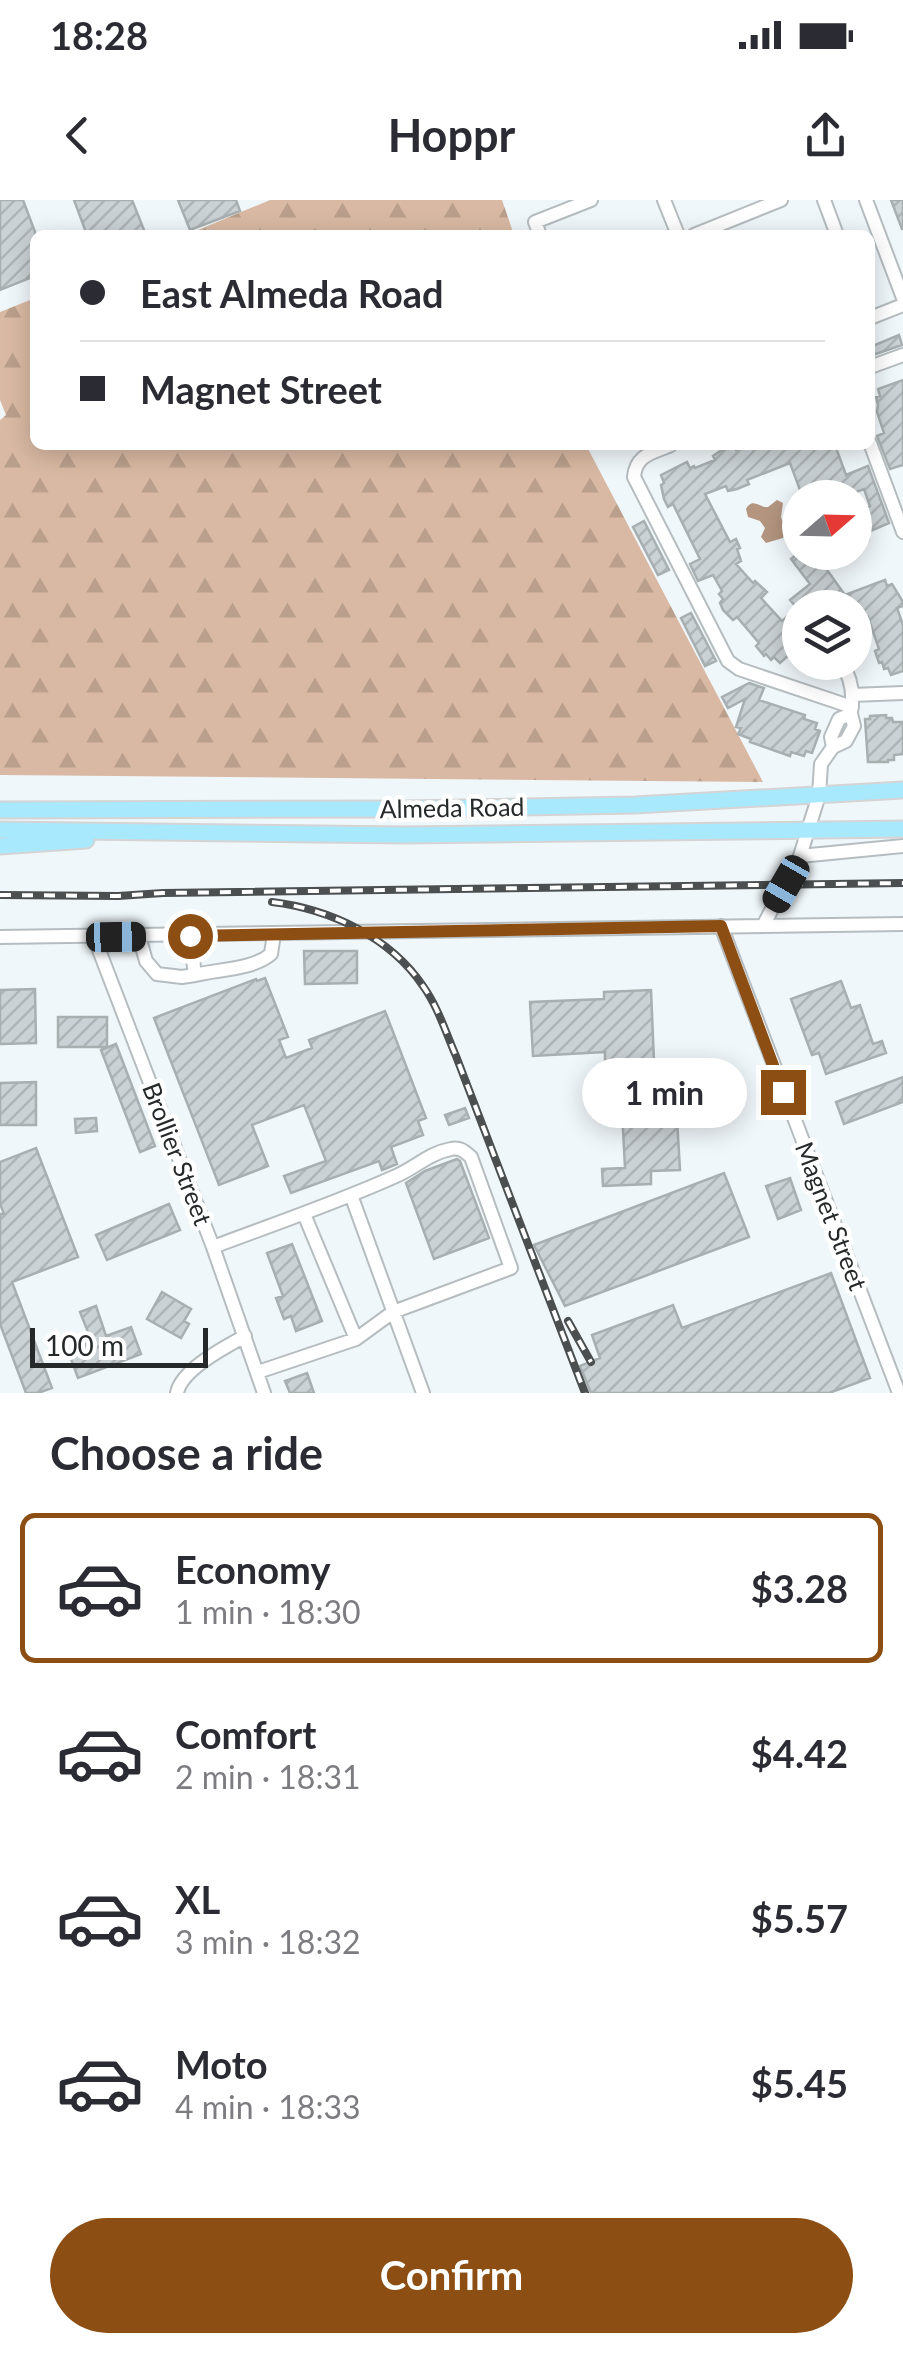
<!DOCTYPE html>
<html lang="en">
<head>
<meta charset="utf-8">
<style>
	body { margin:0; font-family:Lato,sans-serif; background:#f2f2f3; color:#2b2b33; height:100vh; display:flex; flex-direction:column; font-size:38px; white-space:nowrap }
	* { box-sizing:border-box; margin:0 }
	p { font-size:32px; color:#7c7c81 }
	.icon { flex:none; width:55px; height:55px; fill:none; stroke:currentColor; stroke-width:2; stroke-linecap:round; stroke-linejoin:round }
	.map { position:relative; height:1193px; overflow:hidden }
	.details { display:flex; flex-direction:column; background:#fff; flex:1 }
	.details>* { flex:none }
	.top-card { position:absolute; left:30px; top:30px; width:845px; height:220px; border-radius:15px; box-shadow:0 5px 25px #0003; display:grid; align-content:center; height:220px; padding:0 50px; background:#fff }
	.needle { width:65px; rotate:70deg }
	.tools { position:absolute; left:782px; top:280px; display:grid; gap:20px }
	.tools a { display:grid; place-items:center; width:90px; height:90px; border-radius:50%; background:#fff; box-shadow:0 5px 25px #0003; font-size:50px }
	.scale { position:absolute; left:30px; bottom:25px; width:178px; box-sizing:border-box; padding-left:10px; border:5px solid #26292a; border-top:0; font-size:28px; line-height:35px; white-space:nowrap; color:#26292a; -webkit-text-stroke:8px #fff; paint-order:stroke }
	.end { position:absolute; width:45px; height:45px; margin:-22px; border:12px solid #8c4e13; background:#fff; box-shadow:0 0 0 5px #fff }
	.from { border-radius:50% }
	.bubble { position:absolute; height:70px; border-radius:35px; background:#fff; box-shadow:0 5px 25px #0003; font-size:32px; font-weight:700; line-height:70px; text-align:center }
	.car { position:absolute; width:30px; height:60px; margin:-30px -15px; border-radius:12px; box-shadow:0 0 8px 2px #0007; background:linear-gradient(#222 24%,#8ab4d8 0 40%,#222 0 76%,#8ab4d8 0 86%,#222 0) }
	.top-card b { display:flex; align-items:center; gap:35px; height:95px; font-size:38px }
	.top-card b+b { border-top:2px solid #e1e1e2 }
	.top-card i { width:25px; height:25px; background:#2b2b33 }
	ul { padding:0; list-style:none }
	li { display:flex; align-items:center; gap:30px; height:150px; margin:0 20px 15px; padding:0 30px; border:5px solid transparent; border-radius:15px }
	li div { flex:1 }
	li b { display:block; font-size:38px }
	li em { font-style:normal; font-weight:700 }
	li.on { border-color:#8c4e13 }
	li>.icon { width:90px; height:90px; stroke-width:1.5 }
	h2 { padding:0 50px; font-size:45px; line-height:120px }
	.cta { display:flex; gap:20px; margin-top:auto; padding:20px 50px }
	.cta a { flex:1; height:115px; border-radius:60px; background:#8c4e13; color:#fff; font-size:40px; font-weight:700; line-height:115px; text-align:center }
	.status { display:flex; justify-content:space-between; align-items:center; height:70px; padding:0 50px; background:#fff; direction:ltr }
	.status svg { height:28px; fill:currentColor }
	header { display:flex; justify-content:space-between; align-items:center; height:130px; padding:0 50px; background:#fff; font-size:45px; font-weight:700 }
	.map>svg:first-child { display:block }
</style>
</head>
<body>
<div class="status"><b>18:28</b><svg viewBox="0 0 49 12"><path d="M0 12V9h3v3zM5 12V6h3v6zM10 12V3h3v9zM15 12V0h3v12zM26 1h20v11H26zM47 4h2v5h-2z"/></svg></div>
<header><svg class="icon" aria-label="back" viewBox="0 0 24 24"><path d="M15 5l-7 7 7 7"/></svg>Hoppr<svg class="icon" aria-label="share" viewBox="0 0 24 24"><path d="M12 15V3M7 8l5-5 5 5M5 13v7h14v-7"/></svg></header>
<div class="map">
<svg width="903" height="1193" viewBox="0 0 903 1193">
	<defs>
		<pattern id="forest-firs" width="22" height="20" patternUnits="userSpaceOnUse" patternTransform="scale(2.5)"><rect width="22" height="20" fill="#d9b9a3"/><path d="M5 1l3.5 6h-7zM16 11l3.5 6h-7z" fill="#ba9f8c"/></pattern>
		<pattern id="building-hatch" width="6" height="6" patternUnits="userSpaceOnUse" patternTransform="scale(2.5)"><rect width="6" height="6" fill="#cbd2d5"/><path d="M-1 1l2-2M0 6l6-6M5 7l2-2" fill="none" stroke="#aeb4b7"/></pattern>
	</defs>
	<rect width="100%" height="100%" fill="#f0f7fa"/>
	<path fill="url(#forest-firs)" d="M270 0H502L514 35H186Z
		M35 98V245H586L763 582 0 575V220L6 215 0 200V112Z"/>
	<path fill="#b49680" d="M777 300 783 303 781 317 786 331 783 338 766 343 761 337 765 328 760 321 748 317 746 309C753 297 759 308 768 307Z"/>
	<path fill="url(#building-hatch)" stroke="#a8afb1" stroke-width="2.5" d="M0 0H23L35 32V76L0 90Z
		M74 0H132L146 35H87Z
		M178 0H236L240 11 190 30Z
		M891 0H903V29H902Z
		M899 135 902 145 870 156V147Z
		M903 180V265L890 269 877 236 884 233 877 212 878 205 876 197 880 196 878 189Z
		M729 245H734L736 250 748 245H835L846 275 868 266 889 323 868 332V341L855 346V312L870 306 864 289 840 298H803L790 263 747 280 749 284 737 289 728 291 726 286 705 294 730 342 736 339 740 348 737 349 741 361 736 364 753 383 755 381 767 392 761 398 782 421 797 408 790 400 810 384 791 359 799 352H836L820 360 845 395 885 380 887 386 892 384 903 402V406L897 408 903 425V471L891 475 888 468 884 469 882 462 879 463 875 451 879 449 868 417 861 420 856 408H800V436L795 440 800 445 780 463 774 457 771 460 766 454 764 456 756 446 759 443 737 417 733 420 723 410 720 403 723 399 719 394 722 391 713 375 698 381 690 364 700 359 673 304 668 307 664 299 661 285 664 283 661 275 687 262 690 268 694 266 695 268 715 260 713 256Z
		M644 321 669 370 658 375 633 327Z
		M691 413 716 461 705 466 681 418Z
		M749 483 764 488 759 500 805 515 804 519 817 523 815 529 820 531 812 553 806 551 804 556 791 552 790 556 750 542 751 539 738 534 741 528 736 527 745 499 728 508 722 497Z
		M886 515V518H892L893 522H903V554L894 555V560H888V562H868L865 519H870V516Z
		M304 751H357V783L305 784Z
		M265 778 288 837 279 840 286 858 312 848 309 840 385 811 426 918 418 921 423 935 391 947 397 964 382 970 379 961 291 993 284 976 326 961 304 905 252 925 268 966 219 985 154 818 256 779 257 781Z
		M841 781 851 808 860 805 873 844 882 841 886 853 826 874 819 853 812 855 791 799Z
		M35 789 36 843 0 844V790Z
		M651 790 654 862 605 864V852L533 856 530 802 604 799V792Z
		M58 817H107V847H58Z
		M116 844 155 946 140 952 101 850Z
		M903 877V902L844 924 836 902Z
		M36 882V925H0V883Z
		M650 889 651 903 676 902 680 970 651 971V984L603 986 602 969 625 968 621 890Z
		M465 908 469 918 449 925 445 915Z
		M96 918 97 931 76 933 75 919Z
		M36 948 78 1057 12 1082 52 1188 38 1193H26L0 1124V1014H4L0 1004V962Z
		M457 959 460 961 489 1038 434 1059 406 983 425 971Z
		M724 973 749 1037 565 1106 534 1045Z
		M790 978 801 1010 778 1019 766 986Z
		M169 1004 180 1030 107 1060 96 1035Z
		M292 1044 322 1121 296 1131 291 1116 284 1119 276 1098 283 1096 267 1053Z
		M831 1073 870 1178 829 1193H591L580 1166 600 1158 592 1135 673 1105 682 1128Z
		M162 1092 191 1109 184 1121 189 1124 181 1138 147 1119Z
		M96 1106 106 1136 131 1127 141 1154 78 1178 68 1151 82 1145 79 1136 88 1132 80 1112Z
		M307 1173 314 1193H290L285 1181Z"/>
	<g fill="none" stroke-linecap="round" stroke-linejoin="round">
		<defs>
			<path id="minor" d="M664 0 678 35
				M824 0 837 35
				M866 0 903 98
				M540 35 535 22 591 0
				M694 35 781 0
				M870 118 903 105
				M870 167 903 155
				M870 243 903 332
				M671 245C653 253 636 254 634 277L728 461 739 469 852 507
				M841 462C851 477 854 495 851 512
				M852 495 903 493
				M800 656 903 646
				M721 726 899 1193
				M763 726 800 656 819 595 821 564 833 547 846 541 854 526 851 514 839 519 831 537 833 547
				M139 736 146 761 157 774 182 777 195 775
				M190 736 195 775C219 769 252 770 271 754L274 734
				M0 737 903 724
				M94 737 213 1047 264 1193
				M351 995 423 1193
				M213 1047C274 1024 336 1003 396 976 415 968 429 953 451 949 460 947 464 951 471 957L511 1068 393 1112 356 1139
				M258 1172 356 1139 304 1014
				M177 1193C181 1170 225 1147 245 1136"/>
			<path id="major" d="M0 610 402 609 635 605 903 590
				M0 630 406 635 903 629
				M0 646 86 640"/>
		</defs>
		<use href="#minor" stroke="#b6bdc0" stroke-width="16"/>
		<use href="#major" stroke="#d4d4d4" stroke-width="19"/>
		<use href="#minor" stroke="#fff" stroke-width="12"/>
		<use href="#major" stroke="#a9e9fd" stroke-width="15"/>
		<defs>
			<path id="rail" d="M0 695 118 696 163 693 903 683
				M272 702C330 709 390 737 423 786 438 807 446 833 456 856L585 1193
				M568 1121 591 1162"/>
		</defs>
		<use href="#rail" stroke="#4b4f50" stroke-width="8"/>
		<use href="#rail" stroke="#fff" stroke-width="4" stroke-dasharray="11" stroke-linecap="butt"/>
	</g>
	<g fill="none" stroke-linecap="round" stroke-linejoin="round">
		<path stroke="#8c4e13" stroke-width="12" d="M190 736 721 726 783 892"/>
	</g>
	<g text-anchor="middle" stroke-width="9" stroke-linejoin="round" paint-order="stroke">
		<g font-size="25" fill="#26292a" stroke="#fff">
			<text transform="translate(452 608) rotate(-1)" y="9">Almeda Road</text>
			<text transform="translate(177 954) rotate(69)" y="9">Brollier Street</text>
			<text transform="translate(831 1016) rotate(69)" y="9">Magnet Street</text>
		</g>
	</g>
</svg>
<div class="tools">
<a><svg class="needle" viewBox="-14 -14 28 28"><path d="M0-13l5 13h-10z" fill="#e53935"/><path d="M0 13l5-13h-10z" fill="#7c7c81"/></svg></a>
<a><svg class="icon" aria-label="layers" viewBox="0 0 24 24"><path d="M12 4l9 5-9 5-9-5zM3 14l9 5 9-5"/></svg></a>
</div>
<div class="scale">100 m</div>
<i class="end from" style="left:190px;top:736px"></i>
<i class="end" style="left:783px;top:892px"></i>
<div class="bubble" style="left:582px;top:858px;width:165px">1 min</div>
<i class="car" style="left:786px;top:684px;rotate:210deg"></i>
<i class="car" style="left:116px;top:737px;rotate:89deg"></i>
<div class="top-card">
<b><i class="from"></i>East Almeda Road</b>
<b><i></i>Magnet Street</b>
</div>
</div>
<section class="details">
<h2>Choose a ride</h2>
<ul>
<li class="on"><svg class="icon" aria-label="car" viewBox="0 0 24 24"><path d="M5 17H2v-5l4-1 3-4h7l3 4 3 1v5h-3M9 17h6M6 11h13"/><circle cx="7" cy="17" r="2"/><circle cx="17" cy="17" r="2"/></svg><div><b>Economy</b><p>1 min · 18:30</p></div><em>$3.28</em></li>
<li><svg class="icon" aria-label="car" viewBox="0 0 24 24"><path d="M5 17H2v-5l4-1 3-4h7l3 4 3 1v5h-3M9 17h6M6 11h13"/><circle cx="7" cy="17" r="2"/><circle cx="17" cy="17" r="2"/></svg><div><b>Comfort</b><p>2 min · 18:31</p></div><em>$4.42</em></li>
<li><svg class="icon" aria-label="car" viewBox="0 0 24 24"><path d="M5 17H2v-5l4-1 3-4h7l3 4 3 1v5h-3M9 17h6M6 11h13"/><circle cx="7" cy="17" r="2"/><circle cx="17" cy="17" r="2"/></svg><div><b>XL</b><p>3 min · 18:32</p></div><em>$5.57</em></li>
<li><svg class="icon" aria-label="car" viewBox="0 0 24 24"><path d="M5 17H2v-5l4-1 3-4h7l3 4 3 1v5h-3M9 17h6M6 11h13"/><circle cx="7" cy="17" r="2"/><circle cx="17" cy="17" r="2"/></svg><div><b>Moto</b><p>4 min · 18:33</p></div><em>$5.45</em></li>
</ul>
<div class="cta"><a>Confirm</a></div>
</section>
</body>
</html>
